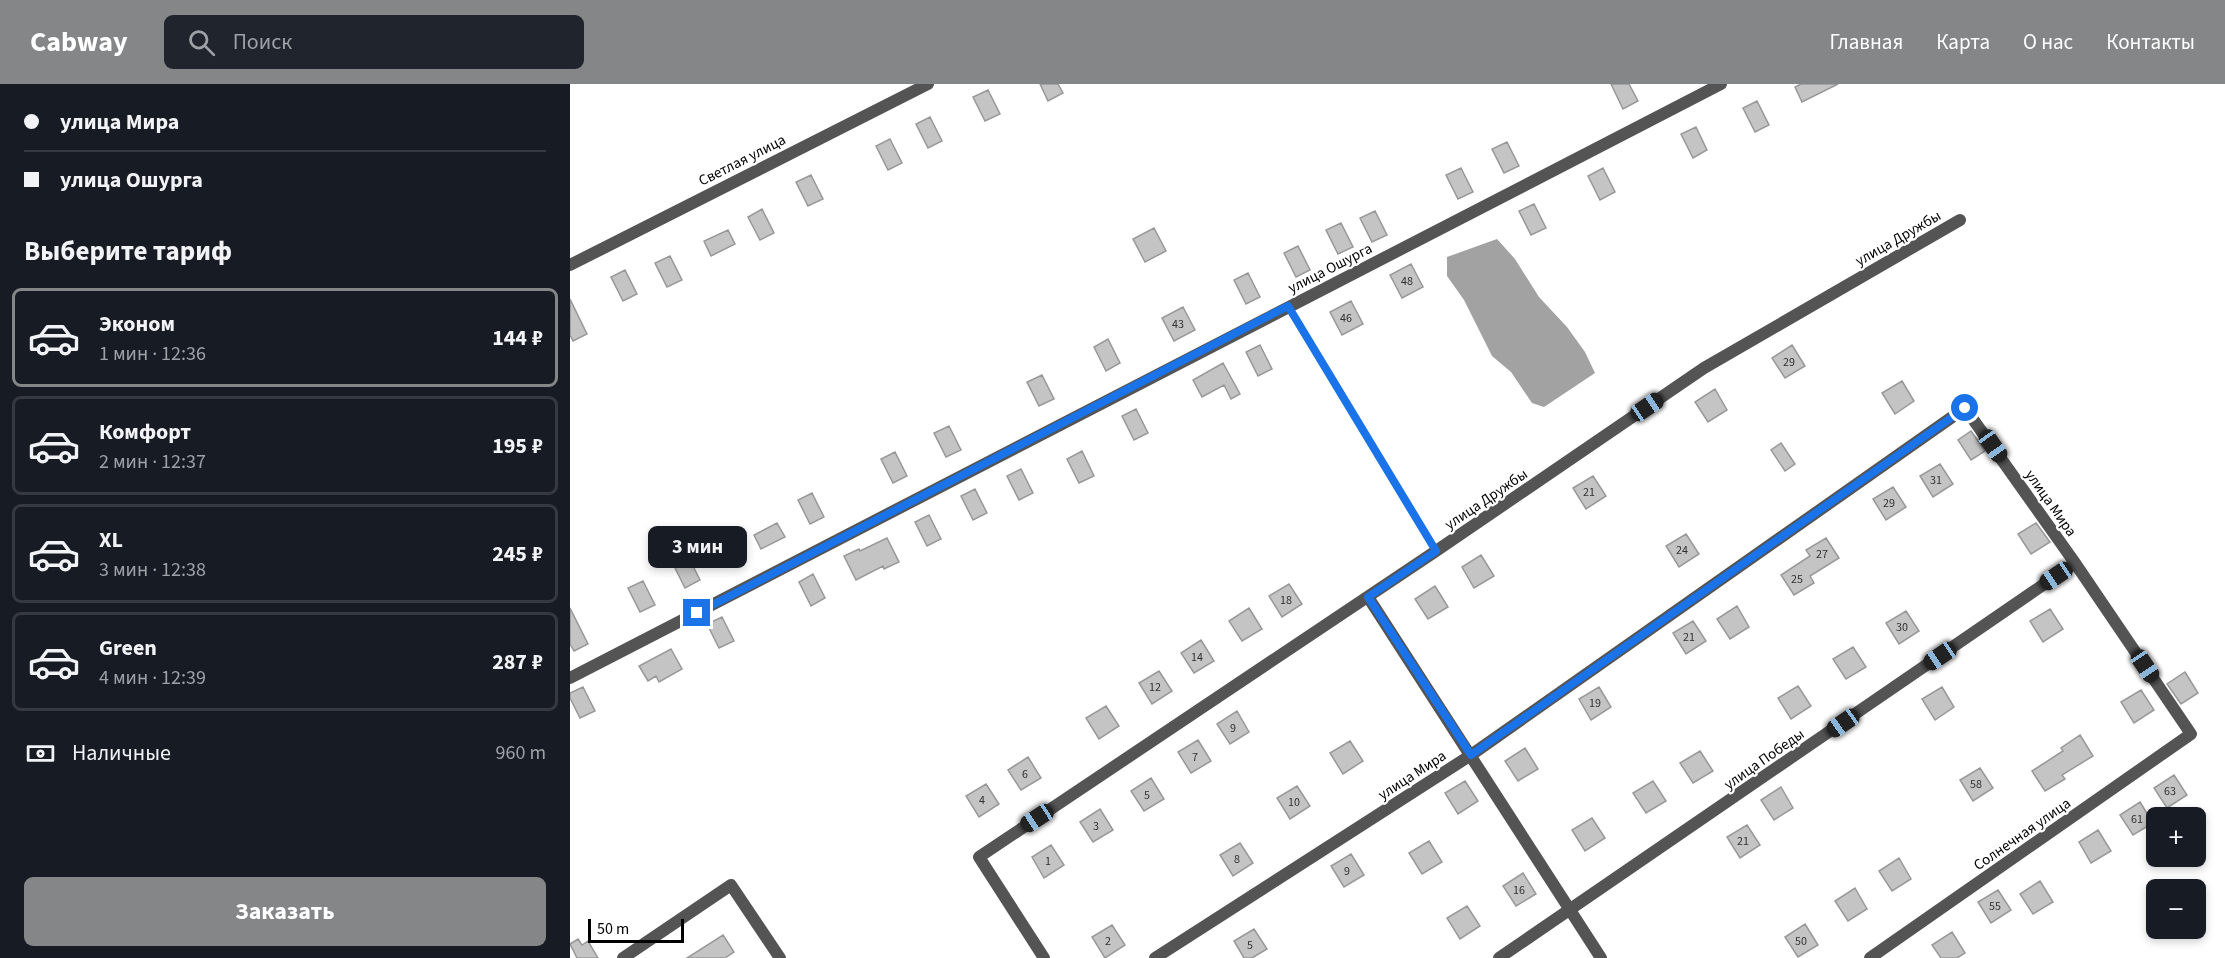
<!DOCTYPE html>
<html lang="ru">
<head>
<meta charset="utf-8">
<style>
	body { margin:0; font-family:"Source Sans 3",sans-serif; background:#20242c; color:#f1f3f6; height:100vh; display:flex; flex-direction:column; font-size:22px; white-space:nowrap }
	* { box-sizing:border-box; margin:0 }
	p { font-size:20px; color:#9ea1a6 }
	.icon { flex:none; width:33px; height:33px; fill:none; stroke:currentColor; stroke-width:2; stroke-linecap:round; stroke-linejoin:round }
	.map { position:relative; flex:1; overflow:hidden }
	.details { display:flex; flex-direction:column; background:#171b24; width:570px }
	.details>* { flex:none }
	.hud { display:grid; align-content:center; height:132px; padding:0 24px; background:#171b24 }
	.controls { position:absolute; left:1576px; top:723px; display:grid; gap:12px }
	.controls a { display:grid; place-items:center; width:60px; height:60px; border-radius:9px; background:#171b24; box-shadow:0 3px 9px #0003; font-size:30px }
	.scale { position:absolute; left:18px; bottom:15px; width:96px; box-sizing:border-box; padding-left:6px; border:3px solid #000; border-top:0; font-size:16px; line-height:21px; white-space:nowrap; color:#000; -webkit-text-stroke:4px #fff; paint-order:stroke }
	.end { position:absolute; width:27px; height:27px; margin:-14px; border:8px solid #1a73e8; background:#fff; box-shadow:0 0 0 3px #fff }
	.from { border-radius:50% }
	.bubble { position:absolute; height:42px; border-radius:9px; background:#171b24; box-shadow:0 3px 9px #0003; font-size:20px; font-weight:700; line-height:42px; text-align:center }
	.car { position:absolute; width:18px; height:36px; margin:-18px -9px; border-radius:8px; box-shadow:0 0 4px 2px #0007; background:linear-gradient(#222 24%,#8ab4d8 0 40%,#222 0 76%,#8ab4d8 0 86%,#222 0) }
	.hud b { display:flex; align-items:center; gap:21px; height:57px; font-size:22px }
	.hud b+b { border-top:2px solid #363941 }
	.hud i { width:15px; height:15px; background:#f1f3f6 }
	ul { padding:0; list-style:none }
	li { display:flex; align-items:center; gap:18px; height:99px; margin:0 12px 9px; padding:0 12px; border:3px solid #363941; border-radius:9px }
	li div { flex:1 }
	li b { display:block; font-size:22px }
	li em { font-style:normal; font-weight:700 }
	li.current { border-color:#858687 }
	li>.icon { width:54px; height:54px; stroke-width:1.5 }
	h2 { padding:0 24px; font-size:27px; line-height:72px }
	.pay { display:flex; align-items:center; gap:15px; height:66px; padding:0 24px; font-size:22px }
	.pay p { margin-inline-start:auto }
	.primary-button { display:flex; gap:12px; margin-top:auto; padding:12px 24px }
	.primary-button a { flex:1; height:69px; border-radius:9px; background:#858687; color:#fff; font-size:24px; font-weight:700; line-height:69px; text-align:center }
	header { display:flex; align-items:center; gap:36px; box-sizing:border-box; height:84px; padding:0 30px; background:#858687; color:#fff }
	header strong { font-size:28px }
	nav { display:flex; gap:33px; margin-inline-start:auto; font-size:21px }
	.search { width:420px; height:54px; background:#20242c; display:flex; align-items:center; gap:15px; box-sizing:border-box; padding:0 21px; border-radius:9px; color:#9ea1a6; font-size:22px }
	main { display:flex; flex:1; min-height:0 }
	.map>svg:first-child { display:block }
</style>
</head>
<body>
<header>
<strong>Cabway</strong>
<div class="search"><svg class="icon" aria-label="search" viewBox="0 0 24 24"><circle cx="10" cy="10" r="6"/><path d="M15 15l6 6"/></svg>Поиск</div>
<nav><a>Главная</a><a>Карта</a><a>О нас</a><a>Контакты</a></nav>
</header>
<main>
<section class="details">
<div class="hud">
<b><i class="from"></i>улица Мира</b>
<b><i></i>улица Ошурга</b>
</div>
<h2>Выберите тариф</h2>
<ul>
<li class="current"><svg class="icon" aria-label="car" viewBox="0 0 24 24"><path d="M5 17H2v-5l4-1 3-4h7l3 4 3 1v5h-3M9 17h6M6 11h13"/><circle cx="7" cy="17" r="2"/><circle cx="17" cy="17" r="2"/></svg><div><b>Эконом</b><p>1 мин · 12:36</p></div><em>144 ₽</em></li>
<li><svg class="icon" aria-label="car" viewBox="0 0 24 24"><path d="M5 17H2v-5l4-1 3-4h7l3 4 3 1v5h-3M9 17h6M6 11h13"/><circle cx="7" cy="17" r="2"/><circle cx="17" cy="17" r="2"/></svg><div><b>Комфорт</b><p>2 мин · 12:37</p></div><em>195 ₽</em></li>
<li><svg class="icon" aria-label="car" viewBox="0 0 24 24"><path d="M5 17H2v-5l4-1 3-4h7l3 4 3 1v5h-3M9 17h6M6 11h13"/><circle cx="7" cy="17" r="2"/><circle cx="17" cy="17" r="2"/></svg><div><b>XL</b><p>3 мин · 12:38</p></div><em>245 ₽</em></li>
<li><svg class="icon" aria-label="car" viewBox="0 0 24 24"><path d="M5 17H2v-5l4-1 3-4h7l3 4 3 1v5h-3M9 17h6M6 11h13"/><circle cx="7" cy="17" r="2"/><circle cx="17" cy="17" r="2"/></svg><div><b>Green</b><p>4 мин · 12:39</p></div><em>287 ₽</em></li>
</ul>
<div class="pay"><svg class="icon" aria-label="cash" viewBox="0 0 24 24"><path d="M3 7h18v10H3z"/><circle cx="12" cy="12" r="2"/></svg>Наличные<p>960 m</p></div>
<div class="primary-button"><a>Заказать</a></div>
</section>
<div class="map">
<svg width="1655" height="874" viewBox="0 0 1655 874">
	<rect width="100%" height="100%" fill="#fff"/>
	<path fill="#a2a2a2" d="M927 155 945 175 969 213 997 243 1015 268 1025 289 974 323 962 319 941 288 922 272 894 216 877 192V173Z"/>
	<path fill="#c4c4c4" stroke="#989898" stroke-width="1.5" d="M470 0H488L493 9 478 17Z
		M1041 0H1059L1068 17 1053 25Z
		M1231 0H1268L1232 18 1225 3Z
		M418 6 430 30 415 37 403 13Z
		M1187 17 1199 41 1185 48 1173 24Z
		M360 33 372 57 358 64 346 40Z
		M1126 43 1137 66 1123 74 1111 50Z
		M320 55 332 79 318 86 306 62Z
		M937 58 949 82 934 89 922 65Z
		M891 84 903 108 888 115 876 91Z
		M1033 84 1045 108 1030 116 1018 92Z
		M241 91 253 115 238 122 226 98Z
		M964 120 976 144 961 151 949 127Z
		M192 125 204 149 190 156 178 133Z
		M805 127 817 151 802 158 790 134Z
		M771 139 783 163 768 170 756 146Z
		M584 144 596 167 575 178 563 155Z
		M158 146 165 160 141 172 134 157Z
		M728 162 740 186 726 193 714 169Z
		M100 172 112 196 97 203 85 179Z
		M841 180 853 203 832 214 820 191Z
		M55 186 67 210 53 217 41 193Z
		M678 189 690 213 676 220 664 196Z
		M0 215 17 250 3 257 0 251Z
		M781 217 793 240 772 251 760 228Z
		M613 223 625 246 604 257 592 234Z
		M538 255 550 279 536 287 524 263Z
		M690 261 702 285 688 292 676 268Z
		M1222 261 1235 282 1215 294 1202 274Z
		M653 279 670 310 661 315 654 301 632 313 623 296Z
		M472 291 484 315 469 322 457 298Z
		M1332 297 1344 317 1325 330 1312 309Z
		M1145 305 1157 326 1138 338 1125 318Z
		M566 325 578 349 564 356 552 332Z
		M379 342 391 366 376 373 364 349Z
		M1401 347 1415 367 1401 376 1388 356Z
		M1211 359 1225 380 1215 387 1201 366Z
		M512 367 524 392 509 399 497 375Z
		M325 368 337 392 323 399 311 375Z
		M1370 380 1383 400 1363 413 1350 392Z
		M451 385 463 409 449 416 437 392Z
		M1023 392 1036 412 1016 425 1003 404Z
		M1323 403 1336 423 1316 436 1303 415Z
		M405 405 417 429 403 436 391 412Z
		M242 409 254 433 240 440 228 416Z
		M359 431 371 455 357 462 345 438Z
		M207 439 215 453 191 465 184 451Z
		M1466 439 1480 458 1461 470 1448 450Z
		M1116 450 1129 470 1109 483 1096 462Z
		M317 454 329 478 314 485 313 482 286 496 274 472 289 465 290 467Z
		M1256 454 1269 474 1240 492 1244 499 1224 511 1211 491 1240 472 1236 466Z
		M911 471 924 492 904 504 892 483Z
		M118 472 130 496 115 504 103 480Z
		M243 490 255 514 241 522 229 498Z
		M73 497 85 521 70 528 58 504Z
		M719 500 732 520 712 533 699 512Z
		M865 502 878 523 858 535 845 515Z
		M1167 522 1179 543 1160 555 1147 535Z
		M0 524 18 560 4 567 0 560Z
		M679 524 692 545 672 557 659 537Z
		M1480 525 1493 545 1473 558 1460 537Z
		M1336 527 1349 547 1329 560 1316 539Z
		M152 533 164 557 149 564 137 540Z
		M1123 537 1136 557 1116 570 1103 549Z
		M631 556 644 577 624 589 611 569Z
		M1283 563 1296 583 1276 595 1263 575Z
		M101 565 112 585 89 598 86 592 78 597 69 582Z
		M589 587 602 607 582 620 569 599Z
		M1615 588 1628 609 1611 620 1597 600Z
		M1228 602 1241 622 1221 635 1208 614Z
		M13 603 25 627 10 634 0 614V609Z
		M1029 603 1041 623 1021 636 1009 615Z
		M1372 603 1384 623 1365 636 1352 615Z
		M1571 606 1584 626 1564 639 1551 618Z
		M536 622 549 642 529 655 516 634Z
		M667 627 679 648 660 660 647 640Z
		M1510 651 1523 672 1492 691 1495 695 1475 707 1462 687 1493 667 1491 664Z
		M628 656 641 677 621 689 608 668Z
		M780 657 793 677 773 690 760 669Z
		M955 664 968 685 948 697 935 677Z
		M1130 667 1143 687 1123 699 1110 679Z
		M458 673 471 694 451 706 438 686Z
		M1410 684 1423 704 1403 717 1390 696Z
		M1604 691 1617 711 1597 724 1584 704Z
		M581 694 594 715 574 727 561 707Z
		M895 697 908 717 888 730 875 709Z
		M1083 697 1096 717 1076 729 1063 709Z
		M416 700 429 720 409 733 396 712Z
		M727 702 740 722 720 735 707 714Z
		M1211 703 1223 724 1204 736 1191 716Z
		M1570 718 1583 739 1563 751 1550 731Z
		M530 725 543 746 523 758 510 738Z
		M1022 734 1035 754 1015 767 1002 746Z
		M1177 741 1190 761 1170 774 1157 753Z
		M1528 746 1541 767 1521 779 1509 758Z
		M859 757 872 778 852 790 839 769Z
		M670 759 683 779 663 792 650 771Z
		M481 761 494 781 474 794 462 773Z
		M781 770 794 791 774 803 761 782Z
		M1329 774 1341 795 1322 807 1309 787Z
		M953 789 966 810 946 822 933 802Z
		M1470 797 1483 818 1463 830 1450 810Z
		M1285 804 1297 825 1278 837 1265 817Z
		M1428 806 1441 826 1421 839 1408 818Z
		M897 822 910 842 890 855 877 834Z
		M1235 840 1248 861 1228 873 1215 853Z
		M542 841 555 861 535 874 522 853Z
		M684 845 697 865 682 874H674L664 857Z
		M1382 848 1395 869 1387 874H1371L1362 861Z
		M153 851 164 868 155 874H117Z
		M8 855 12 861 18 857 28 874H7L0 860Z"/>
	<g fill="none" stroke-linecap="round" stroke-linejoin="round">
		<path stroke="#545454" stroke-width="6" d="M718 223 866 467"/>
		<path stroke="#545454" stroke-width="12" d="M0 181 358 0
			M798 513 1031 874
			M0 594 1151 0
			M53 874 161 801 210 874
			M474 874 409 773 866 467 1134 284 1390 136
			M585 874 901 671 1395 324 1505 479 1621 650 1300 874
			M929 874 1505 479"/>
	</g>
	<g fill="none" stroke-linecap="round" stroke-linejoin="round">
		<path stroke="#1a73e8" stroke-width="8" d="M127 529 718 222 866 467 798 513 901 671 1395 324"/>
	</g>
	<g text-anchor="middle" stroke-width="4.5" stroke-linejoin="round" paint-order="stroke">
		<g font-size="12" fill="#313131">
			<text x="837" y="201">48</text>
			<text x="776" y="238">46</text>
			<text x="608" y="244">43</text>
			<text x="1219" y="282">29</text>
			<text x="1366" y="400">31</text>
			<text x="1019" y="412">21</text>
			<text x="1319" y="423">29</text>
			<text x="1112" y="470">24</text>
			<text x="1252" y="474">27</text>
			<text x="1227" y="499">25</text>
			<text x="716" y="520">18</text>
			<text x="1332" y="547">30</text>
			<text x="1119" y="557">21</text>
			<text x="627" y="577">14</text>
			<text x="585" y="607">12</text>
			<text x="1025" y="623">19</text>
			<text x="663" y="648">9</text>
			<text x="625" y="677">7</text>
			<text x="455" y="694">6</text>
			<text x="1406" y="704">58</text>
			<text x="1600" y="711">63</text>
			<text x="577" y="715">5</text>
			<text x="412" y="720">4</text>
			<text x="724" y="722">10</text>
			<text x="1567" y="739">61</text>
			<text x="526" y="746">3</text>
			<text x="1173" y="761">21</text>
			<text x="667" y="779">8</text>
			<text x="478" y="781">1</text>
			<text x="777" y="791">9</text>
			<text x="949" y="810">16</text>
			<text x="1425" y="826">55</text>
			<text x="538" y="861">2</text>
			<text x="1231" y="861">50</text>
			<text x="680" y="865">5</text>
		</g>
		<g font-size="15" fill="#000" stroke="#fff">
			<text transform="translate(172 76) rotate(-27)" y="5">Светлая улица</text>
			<text transform="translate(1328 154) rotate(-30)" y="5">улица Дружбы</text>
			<text transform="translate(760 184) rotate(-27)" y="5">улица Ошурга</text>
			<text transform="translate(916 415) rotate(-34)" y="5">улица Дружбы</text>
			<text transform="translate(1481 419) rotate(55)" y="5">улица Мира</text>
			<text transform="translate(1194 675) rotate(-35)" y="5">улица Победы</text>
			<text transform="translate(842 691) rotate(-33)" y="5">улица Мира</text>
			<text transform="translate(1452 750) rotate(-35)" y="5">Солнечная улица</text>
		</g>
	</g>
</svg>
<div class="controls">
<a>+</a>
<a>−</a>
</div>
<div class="scale">50 m</div>
<i class="end from" style="left:1395px;top:324px"></i>
<i class="end" style="left:127px;top:529px"></i>
<div class="bubble" style="left:78px;top:442px;width:99px">3 мин</div>
<i class="car" style="left:1077px;top:323px;rotate:56deg"></i>
<i class="car" style="left:1423px;top:362px;rotate:145deg"></i>
<i class="car" style="left:1486px;top:492px;rotate:236deg"></i>
<i class="car" style="left:1370px;top:572px;rotate:236deg"></i>
<i class="car" style="left:1575px;top:582px;rotate:146deg"></i>
<i class="car" style="left:1273px;top:639px;rotate:235deg"></i>
<i class="car" style="left:467px;top:734px;rotate:237deg"></i>
</div>
</main>
</body>
</html>
